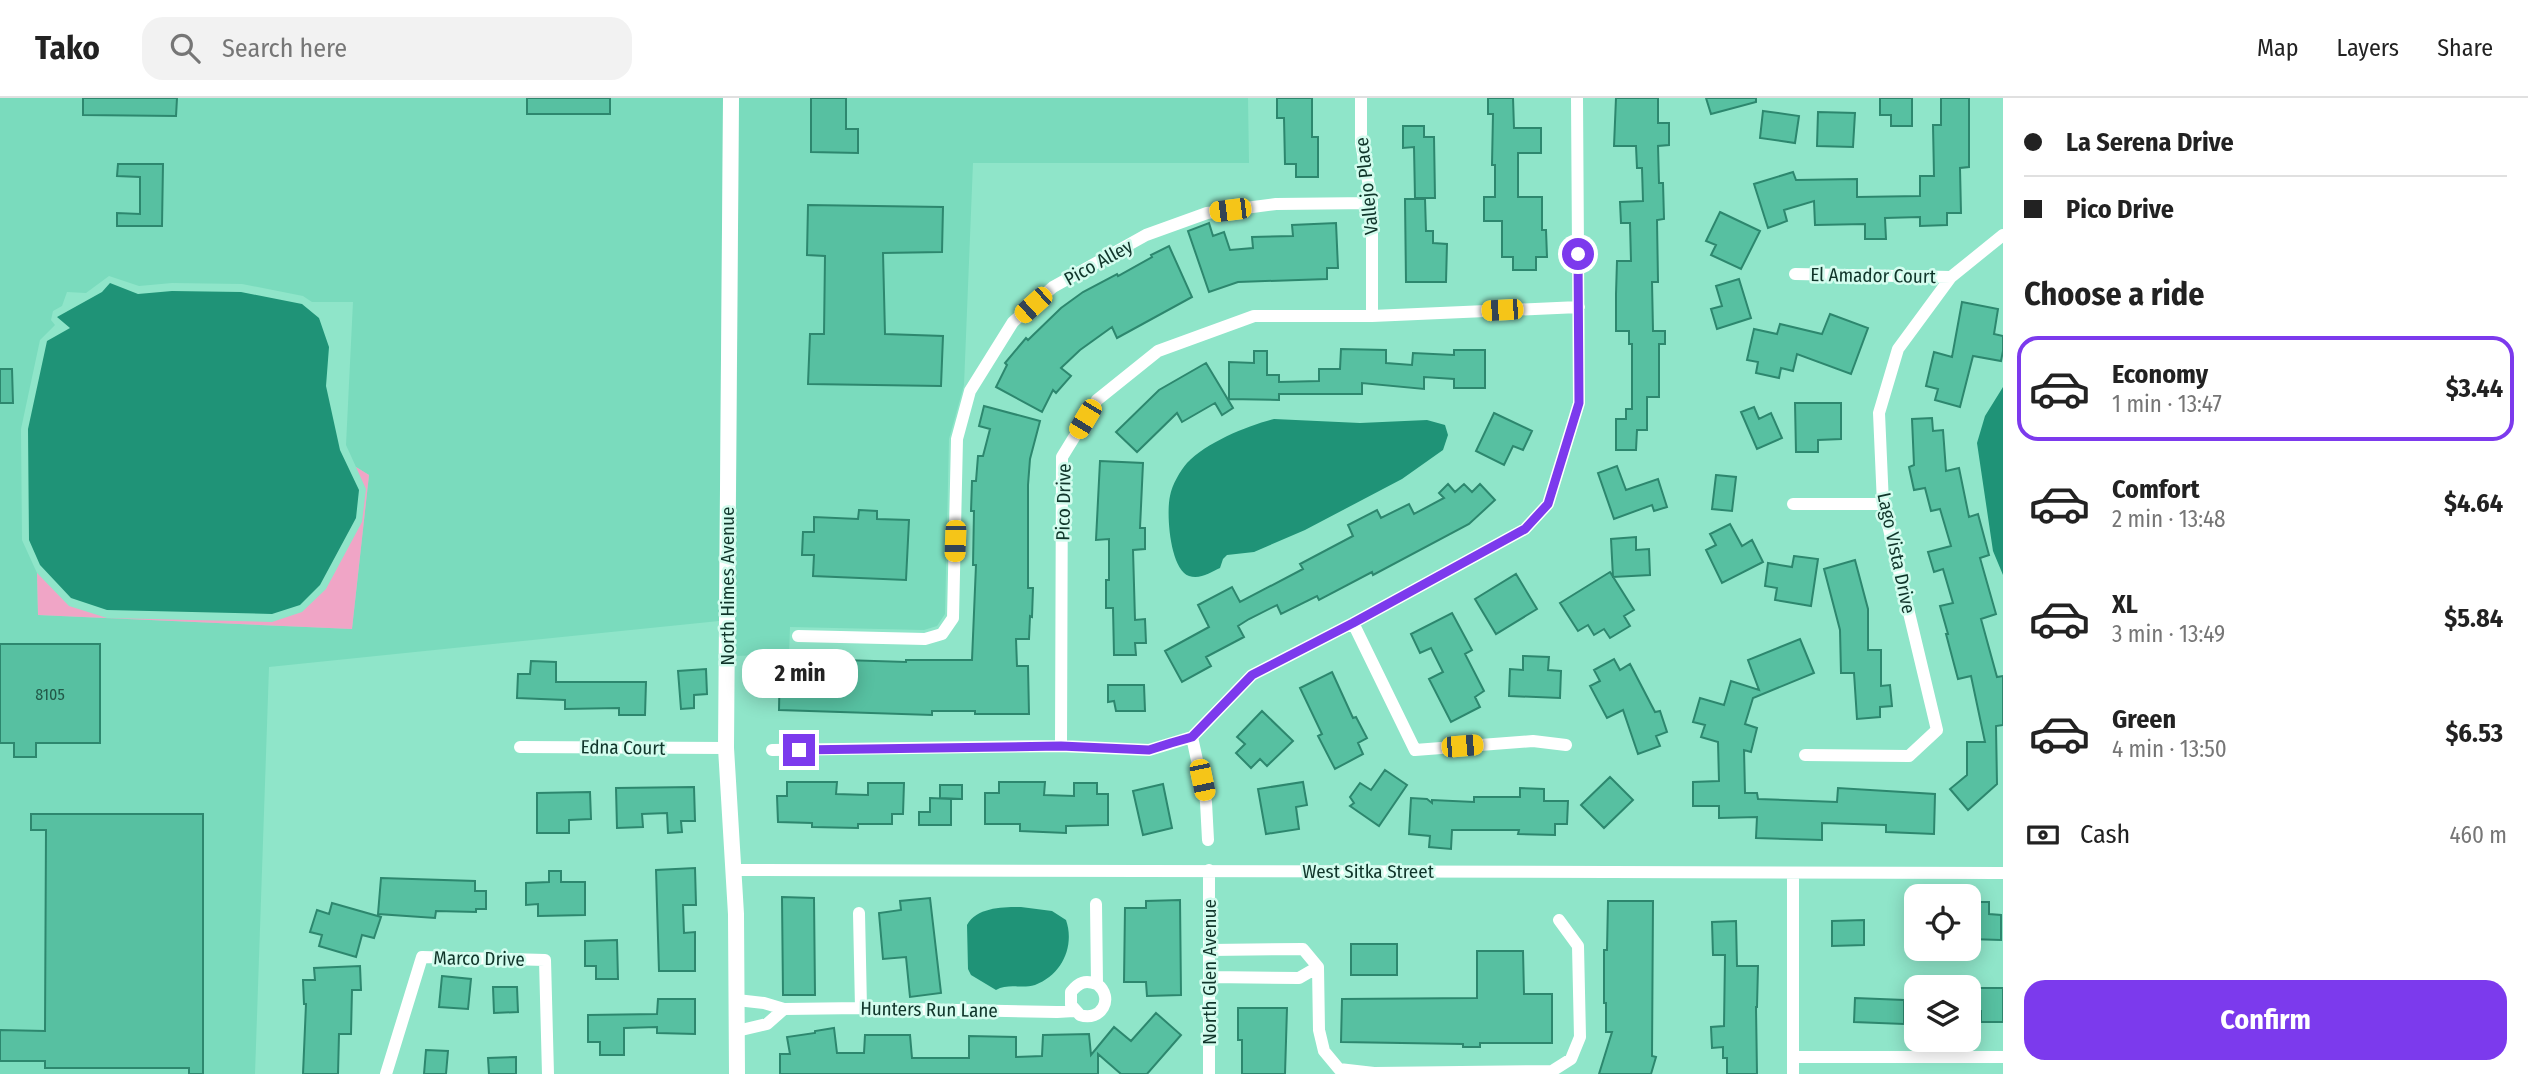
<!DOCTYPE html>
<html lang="en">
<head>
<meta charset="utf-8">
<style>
	body { margin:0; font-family:"Fira Sans Condensed",sans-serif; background:#f2f2f2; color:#222; height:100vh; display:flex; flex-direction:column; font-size:26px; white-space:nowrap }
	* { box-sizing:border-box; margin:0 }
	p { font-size:23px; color:#767676 }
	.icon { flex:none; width:38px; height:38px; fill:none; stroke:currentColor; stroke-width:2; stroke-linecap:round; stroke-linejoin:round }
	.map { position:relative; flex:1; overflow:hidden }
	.drawer { display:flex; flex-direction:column; background:#fff; width:525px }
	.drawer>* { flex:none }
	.top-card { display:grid; align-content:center; height:154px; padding:0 21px; background:#fff }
	.tools { position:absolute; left:1904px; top:786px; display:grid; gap:14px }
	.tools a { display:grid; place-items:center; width:77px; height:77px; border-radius:14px; background:#fff; box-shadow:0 4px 18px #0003; font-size:35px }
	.end { position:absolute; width:32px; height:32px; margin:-16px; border:9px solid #7c3aed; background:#fff; box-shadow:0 0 0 4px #fff }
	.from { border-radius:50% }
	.bubble { position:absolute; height:49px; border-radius:21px; background:#fff; box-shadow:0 4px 18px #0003; font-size:23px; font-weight:700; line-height:49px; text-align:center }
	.car { position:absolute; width:21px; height:42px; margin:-21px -10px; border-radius:9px; box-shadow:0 0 5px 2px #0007; background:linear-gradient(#f5c518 24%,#345 0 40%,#f5c518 0 76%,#345 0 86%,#f5c518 0) }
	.top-card b { display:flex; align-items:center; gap:24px; height:66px; font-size:26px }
	.top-card b+b { border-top:2px solid #e0e0e0 }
	.top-card i { width:18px; height:18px; background:#222 }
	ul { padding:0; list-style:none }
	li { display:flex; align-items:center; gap:21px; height:105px; margin:0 14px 10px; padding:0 7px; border:4px solid transparent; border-radius:21px }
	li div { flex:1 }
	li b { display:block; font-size:26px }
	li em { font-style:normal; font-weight:700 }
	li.current { border-color:#7c3aed }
	li>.icon { width:63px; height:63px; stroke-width:1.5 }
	h2 { padding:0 21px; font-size:32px; line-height:84px }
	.pay { display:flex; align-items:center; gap:18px; height:77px; padding:0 21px; font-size:26px }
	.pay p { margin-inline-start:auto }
	.cta { display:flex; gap:14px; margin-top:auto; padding:14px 21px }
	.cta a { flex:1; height:80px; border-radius:21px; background:#7c3aed; color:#fff; font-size:28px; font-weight:700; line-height:80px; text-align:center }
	header { display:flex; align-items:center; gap:42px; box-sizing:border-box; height:98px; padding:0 35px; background:#fff; border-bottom:2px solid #e0e0e0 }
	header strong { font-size:33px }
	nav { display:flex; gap:38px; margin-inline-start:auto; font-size:24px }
	.search { width:490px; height:63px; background:#f2f2f2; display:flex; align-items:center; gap:18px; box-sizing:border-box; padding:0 24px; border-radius:21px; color:#767676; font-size:26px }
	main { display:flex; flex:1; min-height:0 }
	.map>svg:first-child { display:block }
</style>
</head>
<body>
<header>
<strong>Tako</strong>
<div class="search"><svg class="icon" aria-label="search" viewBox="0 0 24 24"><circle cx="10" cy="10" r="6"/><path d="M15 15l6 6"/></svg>Search here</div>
<nav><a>Map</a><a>Layers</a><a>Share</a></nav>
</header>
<main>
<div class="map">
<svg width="2003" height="976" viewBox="0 0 2003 976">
	<rect width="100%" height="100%" fill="#8fe5c9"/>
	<path fill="#7adbbd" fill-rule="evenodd" d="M0 0H723L719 523 269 569 255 976H0ZM109 178 139 188 172 185 242 186 303 198 312 204H353L346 347 356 369 369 377 352 531 38 517 37 475 22 442 21 331 40 242 55 227 51 222 53 213 62 208 67 194 86 195Z
		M739 0H1248L1249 65H973L964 287 949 341 945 516 937 528 924 532 790 529 789 556 735 558Z"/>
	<path fill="#f0a5c6" d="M356 369 369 377 352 531 38 517 37 475 69 508 107 520 272 524 302 514 326 491 362 424 366 391Z"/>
	<path fill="#1f9377" d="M110 185 138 196 172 193 241 194 302 206 319 220 329 249 326 288 340 352 359 392 356 420 320 487 300 507 272 516 107 512 71 500 40 467 29 442 28 331 47 243 70 230 57 219 102 194Z
		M2003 289V477L1993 453 1977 345 1985 318Z
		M1274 321 1360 325 1427 322 1445 327 1448 337 1443 352 1402 381 1305 432 1254 454 1227 457 1223 461 1220 470C1211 474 1200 482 1189 478 1170 471 1166 416 1170 398 1172 387 1180 373 1187 365 1207 344 1247 328 1274 321Z
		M1021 809 1052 813 1066 822C1075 848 1062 877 1035 887 1022 891 1008 885 996 892L971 877 968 871 967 827C977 809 1003 809 1021 809Z"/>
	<path fill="#57c0a1" stroke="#2d876e" stroke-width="2" d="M83 0H177L176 18 83 17Z
		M527 0H610V16H527Z
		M811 0H846V31H858V55L811 54Z
		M1277 0H1312V39H1318V79H1296V66H1285L1284 20H1277Z
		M1488 0H1513L1514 30H1541V55H1518V99H1542V132H1546L1547 159H1536V172H1513V159H1502V123H1484V99H1495V67H1492L1493 16H1488Z
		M1616 0H1658V25H1669V47L1658 48 1659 85H1663L1664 121 1657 122 1658 184H1652L1653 233H1665V246H1659V299H1647V332H1637L1636 352H1616V321H1626V311H1632V246H1629V233H1616V196L1617 163H1631L1630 125H1621L1620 104 1643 103 1642 70H1637L1636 48H1614Z
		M1706 0H1756V4L1711 16Z
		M1880 0H1912V28H1891V17H1880Z
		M1941 0H1969V69L1960 70 1961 115H1947V127L1920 128V119L1885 120 1886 141H1865V126L1815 127 1814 103 1784 112 1787 123 1768 130 1754 86 1793 74 1796 82 1857 81V99L1920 98V78H1934L1933 27H1941Z
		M1763 13 1799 18 1795 45 1760 40Z
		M1818 14 1855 15 1853 49 1817 48Z
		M1403 28H1424V39H1434L1435 100H1415L1414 49 1403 50Z
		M118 66H163L162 128H117V115L140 116V79L117 78Z
		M1405 101H1425L1426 133H1433V145L1447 146 1446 184H1406Z
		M808 107 943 109 942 154 883 155 885 236 943 238 941 288 808 286 810 236H824L825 158 807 157Z
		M1720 114 1760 133 1741 171 1711 157 1716 147 1706 143Z
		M1209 125 1213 138 1224 134 1230 152 1253 150 1252 139 1293 138 1292 127 1336 125 1338 170H1327V181L1238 184 1209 194 1188 133Z
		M1169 148 1192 199 1117 240 1112 229 1080 252 1061 270 1071 278 1056 295 1053 292 1042 314 996 289 1007 267 1005 265 1026 240 1028 242 1061 210 1083 194 1117 176 1118 178 1152 159 1151 157Z
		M1739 181 1751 220 1717 231 1711 211 1722 208 1716 188Z
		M1962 204 1998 211 1994 236 2003 238V253L2001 263 1973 258 1960 309 1935 302 1938 291 1926 288 1934 254 1952 259Z
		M1830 216 1868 230 1851 276 1797 256 1793 273 1781 270 1779 280 1756 275 1758 264 1747 262 1754 231 1777 236 1780 226 1822 236Z
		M1341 251 1386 252V265L1412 267 1413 255 1454 257V252H1485V290H1454V281L1424 279V291L1362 285V296H1279V302L1229 301V264L1254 265V253H1267V277H1279V284L1319 283V271H1340Z
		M1206 265 1233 310 1222 317 1215 305 1182 324 1177 315 1137 354 1116 334 1159 292Z
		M0 271H12L13 305H0Z
		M1795 305H1841V341L1818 342V354H1796Z
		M984 308 1040 323 1030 361 1028 387V490H1033L1032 519 1030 518 1029 541H1016L1017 568H1028L1029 616H975V613H932V617L779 612 780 560 906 564V562H972L976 467H973L974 413H971L972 383H976L978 358H983L990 331 979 328Z
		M1754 309 1759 321 1771 315 1782 340 1757 351 1741 314Z
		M1494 315 1532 333 1523 352 1513 348 1504 367 1476 353Z
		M1932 320 1933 333 1943 332 1946 373 1959 370 1969 419 1978 416 1989 457 1980 460 1996 516 1981 521 1997 579 2003 578V627L1996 628 1997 686 1968 712 1950 691 1967 677V644H1985L1971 578 1958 581 1946 536H1948L1940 508 1953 505 1943 471 1934 474 1928 454 1951 448 1940 411 1931 413 1925 390 1914 392 1909 369 1914 367 1912 321Z
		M1100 363 1143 365 1140 430H1145V451L1133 452 1135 522 1145 521 1146 545H1135L1136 557H1114L1113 510H1106V482H1109V441L1096 442Z
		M1617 368 1626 392 1658 381 1667 409 1654 413 1652 407 1614 421 1598 375Z
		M1716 377 1736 379 1732 413 1712 411Z
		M1448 386 1455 394 1464 386 1472 394 1480 386 1495 402 1469 426 1373 477 1372 474 1319 502 1317 498 1281 516 1277 507 1249 521 1238 528 1244 539 1206 559 1211 568 1182 584 1165 553 1209 529 1198 507 1232 489 1240 504 1303 471 1300 466 1353 438 1348 427 1377 412 1381 420 1409 406 1414 416 1444 400 1439 395Z
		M859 412 877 413V421L909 422 906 482 813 478 814 457H802L803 434H814V419L858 421Z
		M1730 426 1742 448 1752 442 1763 464 1722 485 1706 452 1716 447 1710 436Z
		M1636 439V452L1649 451 1650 477 1613 479 1611 441Z
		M1794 458 1818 461 1811 508 1775 502 1777 490 1765 488 1768 465 1792 469Z
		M1855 462 1868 511V552H1881V588L1890 587 1892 608 1880 609V619L1857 621 1854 575H1841L1840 532 1824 471Z
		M1610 474 1634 512 1624 518 1630 528 1610 540 1604 531 1594 537 1588 527 1578 533 1560 505Z
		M1516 476 1537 511 1496 536 1475 501Z
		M1452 515 1472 552 1465 556 1484 593 1475 599 1480 609 1451 624 1429 581 1443 574 1431 550 1420 555 1411 536Z
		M1800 541 1814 575 1753 600 1745 626 1757 630 1751 654 1744 652 1745 695H1757L1758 701 1837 704 1838 690 1935 696 1934 736 1886 734V727L1822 725V742L1756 740 1757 719 1719 720V708H1693V684L1719 683 1718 644 1701 639 1705 627 1693 624 1700 600 1724 607 1731 583 1759 592 1748 562Z
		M0 546H100V645H36V659H14V645H0Z
		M1523 558 1549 559 1548 572 1561 573 1560 600 1509 598 1510 571 1523 572Z
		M1614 561 1620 572 1630 566 1655 614 1660 613 1667 634 1656 638 1660 648 1638 656 1623 612 1607 620 1590 588 1600 583 1594 572Z
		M531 563 556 564V584H646L645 617H619V610L565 611V602L517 600 518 576H530Z
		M706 571 707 596 694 597V610L681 611 678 573Z
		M1332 574 1353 620 1356 619 1367 640 1358 645 1363 656 1335 671 1318 638 1322 636 1300 590Z
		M1108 587H1144L1145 613H1116L1114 603 1108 604Z
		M1262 613 1293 643 1267 668 1260 661 1251 670 1236 655 1245 646 1237 639Z
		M1385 672 1407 687 1379 728 1350 708 1354 705 1350 699 1360 685 1371 692Z
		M1610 679 1633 702 1604 730 1581 707Z
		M787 684H837L836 696 868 697V685H904L903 716H892V726H858V730L812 729V725L778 724 777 698H787Z
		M999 684H1045L1044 697 1074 698V685H1097V696H1108V727L1066 728V735L1020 733V726H985V695H999Z
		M1303 684 1307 707 1296 709 1299 731 1266 736 1258 691Z
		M1163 686 1172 730 1143 737 1133 693Z
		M940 687H962V701L940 700Z
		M694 689 695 723H681L682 734 668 735 667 715 642 716 643 729 617 730 616 690Z
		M1520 690 1544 691V703H1568L1567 726H1555V737L1518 736 1519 732H1452L1451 751 1429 749 1430 738 1409 736 1411 700 1427 701 1432 705V702L1474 704V699H1520Z
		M590 694 591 721 569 722V735H537V695Z
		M930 700 951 701V727H919V714H930Z
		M31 716H203V976H189V970H45V963H0V932L45 933 46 732H31Z
		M695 770 696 807H683L684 835 695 834V873H659L656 772Z
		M549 773H561V784H585V817L538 818V806L526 807V785L549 784Z
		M381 780 475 783V793H486V811H476V814L436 813 435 820 378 816Z
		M782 799 814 800 815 897H783Z
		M930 800 941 895 910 899 906 859 883 861 879 815 901 812 900 803Z
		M1180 802 1181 897 1147 898 1146 884H1124L1125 810H1146V803Z
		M1608 803H1653L1652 958 1656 959 1651 976H1599L1612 934H1606V905H1604V852H1607Z
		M1969 804H1989V816L2001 817V842L1969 841Z
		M332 805 381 819 374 840 362 837 356 859 319 848 322 837 310 834 317 812 329 816Z
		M1864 822V847L1832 848V823Z
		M1736 823 1737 868H1758L1757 909H1756L1757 976H1727V960H1723V949L1712 950 1711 929 1724 928 1725 857H1713L1712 824Z
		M617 842 618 881H596V868H585V843Z
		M1351 846H1397V877H1351Z
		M1477 853H1523L1524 896H1552V945H1480V949H1463V946L1341 944 1342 901 1477 900Z
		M360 868 361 892H352L351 936H339L338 976H303L306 906H304L303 882H315L314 870Z
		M442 878 471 881 468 911 439 909Z
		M493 889H517L518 914 494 915Z
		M1969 890H2003V924H1981V913H1969Z
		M1855 900 1904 902V926L1854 924Z
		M658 901H695V936L657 935V929L624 930V957H600V944H588V917L657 916Z
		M1238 910H1287L1285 976H1242V942H1238Z
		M1156 915 1181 937 1147 976H1121L1098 956V976H780V956H790L787 939 815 935V933L834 930 837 955H864L865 937H910L912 960H969V938L1016 939V959L1042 958 1043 937 1089 936 1091 957 1114 929 1131 943Z
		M426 952 448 953 446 976H424Z
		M516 959V976H489L488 960Z"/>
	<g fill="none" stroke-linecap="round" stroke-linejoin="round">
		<path stroke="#fff" stroke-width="12" d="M1361 0V45L1372 105V218
			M1795 176 1951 179
			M1793 406H1883
			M1353 525 1415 652 1533 643 1566 647
			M798 538 925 541 942 536 953 520 957 341 970 293 1013 224 1053 189 1146 137 1207 115 1276 106 1372 105
			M1192 639 1206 704 1208 742
			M1061 648 1149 652 1192 639 1252 577 1353 525 1525 431 1548 406 1579 305 1577 0
			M520 649 726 650
			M772 652 1061 648 1062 359 1097 302 1158 253 1254 218H1372L1579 209
			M1805 657 1909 658 1937 632 1883 406 1879 315 1898 251 1951 179 2003 137
			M734 772 2003 775
			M1096 806 1097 886C1115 900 1101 924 1080 917L1071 907V894C1079 884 1085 882 1097 886
			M859 815 861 910
			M1318 869 1319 932 1324 953 1339 971 1374 975 1552 973 1571 961 1580 939 1578 848 1559 822
			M1209 879 1299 880 1318 869 1303 851 1210 852
			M737 902 764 905 784 911 861 910 1057 914 1074 913
			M737 933 767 926 784 911
			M1793 959H2003
			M386 976 422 859 545 862 548 976
			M1209 976V772
			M1793 976V777"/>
		<path stroke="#fff" stroke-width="16" d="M731 0 726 650 736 816 737 976"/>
	</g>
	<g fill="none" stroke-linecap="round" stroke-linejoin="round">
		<path stroke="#7c3aed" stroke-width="9" d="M799 652 1061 648 1149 652 1171 645 1192 639 1252 577 1353 525 1525 431 1548 406 1579 305 1578 156"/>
	</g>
	<g text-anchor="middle" stroke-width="5" stroke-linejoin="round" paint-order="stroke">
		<g font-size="16" fill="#225848">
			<text x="50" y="602">8105</text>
		</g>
		<g font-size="19" fill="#10352a" stroke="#d3fcee">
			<text transform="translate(1366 88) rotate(-96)" y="7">Vallejo Place</text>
			<text transform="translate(1098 164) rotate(-29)" y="7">Pico Alley</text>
			<text transform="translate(1873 177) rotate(1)" y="7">El Amador Court</text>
			<text transform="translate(1063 404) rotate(-89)" y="7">Pico Drive</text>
			<text transform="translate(1897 455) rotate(78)" y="7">Lago Vista Drive</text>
			<text transform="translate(727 488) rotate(-90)" y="7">North Himes Avenue</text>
			<text transform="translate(623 649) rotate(1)" y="7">Edna Court</text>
			<text x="1368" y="780">West Sitka Street</text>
			<text transform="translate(479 860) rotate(1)" y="7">Marco Drive</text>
			<text transform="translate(1209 874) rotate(-90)" y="7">North Glen Avenue</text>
			<text transform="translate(929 911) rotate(1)" y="7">Hunters Run Lane</text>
		</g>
	</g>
</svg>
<div class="tools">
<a><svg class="icon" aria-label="locate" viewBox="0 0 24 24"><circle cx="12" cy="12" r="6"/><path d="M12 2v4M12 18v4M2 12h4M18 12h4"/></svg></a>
<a><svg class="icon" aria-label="layers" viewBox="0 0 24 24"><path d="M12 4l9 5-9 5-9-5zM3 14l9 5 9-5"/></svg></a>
</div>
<i class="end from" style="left:1578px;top:156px"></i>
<i class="end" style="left:799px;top:652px"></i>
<div class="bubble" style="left:742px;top:551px;width:116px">2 min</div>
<i class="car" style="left:1230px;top:112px;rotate:263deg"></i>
<i class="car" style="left:1033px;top:207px;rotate:228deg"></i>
<i class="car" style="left:1502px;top:212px;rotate:267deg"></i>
<i class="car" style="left:1085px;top:321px;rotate:211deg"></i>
<i class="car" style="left:955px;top:443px;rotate:182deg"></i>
<i class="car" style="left:1462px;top:648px;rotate:85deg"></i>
<i class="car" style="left:1202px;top:682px;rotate:168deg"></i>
</div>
<section class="drawer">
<div class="top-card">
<b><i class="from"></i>La Serena Drive</b>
<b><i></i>Pico Drive</b>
</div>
<h2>Choose a ride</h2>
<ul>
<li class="current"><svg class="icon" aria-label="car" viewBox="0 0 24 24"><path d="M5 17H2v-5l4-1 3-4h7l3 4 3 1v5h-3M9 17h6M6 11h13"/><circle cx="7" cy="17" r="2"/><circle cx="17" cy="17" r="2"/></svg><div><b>Economy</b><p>1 min · 13:47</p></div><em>$3.44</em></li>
<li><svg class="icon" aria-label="car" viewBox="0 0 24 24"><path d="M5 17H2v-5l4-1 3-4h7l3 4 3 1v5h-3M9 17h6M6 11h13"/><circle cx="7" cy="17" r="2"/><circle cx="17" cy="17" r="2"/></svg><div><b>Comfort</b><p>2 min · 13:48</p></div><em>$4.64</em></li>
<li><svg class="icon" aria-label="car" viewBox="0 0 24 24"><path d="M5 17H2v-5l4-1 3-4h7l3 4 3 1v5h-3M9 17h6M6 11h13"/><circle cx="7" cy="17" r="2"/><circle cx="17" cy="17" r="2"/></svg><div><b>XL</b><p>3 min · 13:49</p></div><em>$5.84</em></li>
<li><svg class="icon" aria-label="car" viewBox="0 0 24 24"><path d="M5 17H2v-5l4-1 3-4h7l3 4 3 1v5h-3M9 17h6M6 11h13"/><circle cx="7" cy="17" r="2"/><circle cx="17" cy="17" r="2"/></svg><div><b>Green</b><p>4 min · 13:50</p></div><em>$6.53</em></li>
</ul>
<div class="pay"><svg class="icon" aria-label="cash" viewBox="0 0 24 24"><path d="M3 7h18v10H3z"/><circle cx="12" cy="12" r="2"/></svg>Cash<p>460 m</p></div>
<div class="cta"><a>Confirm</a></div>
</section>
</main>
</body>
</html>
